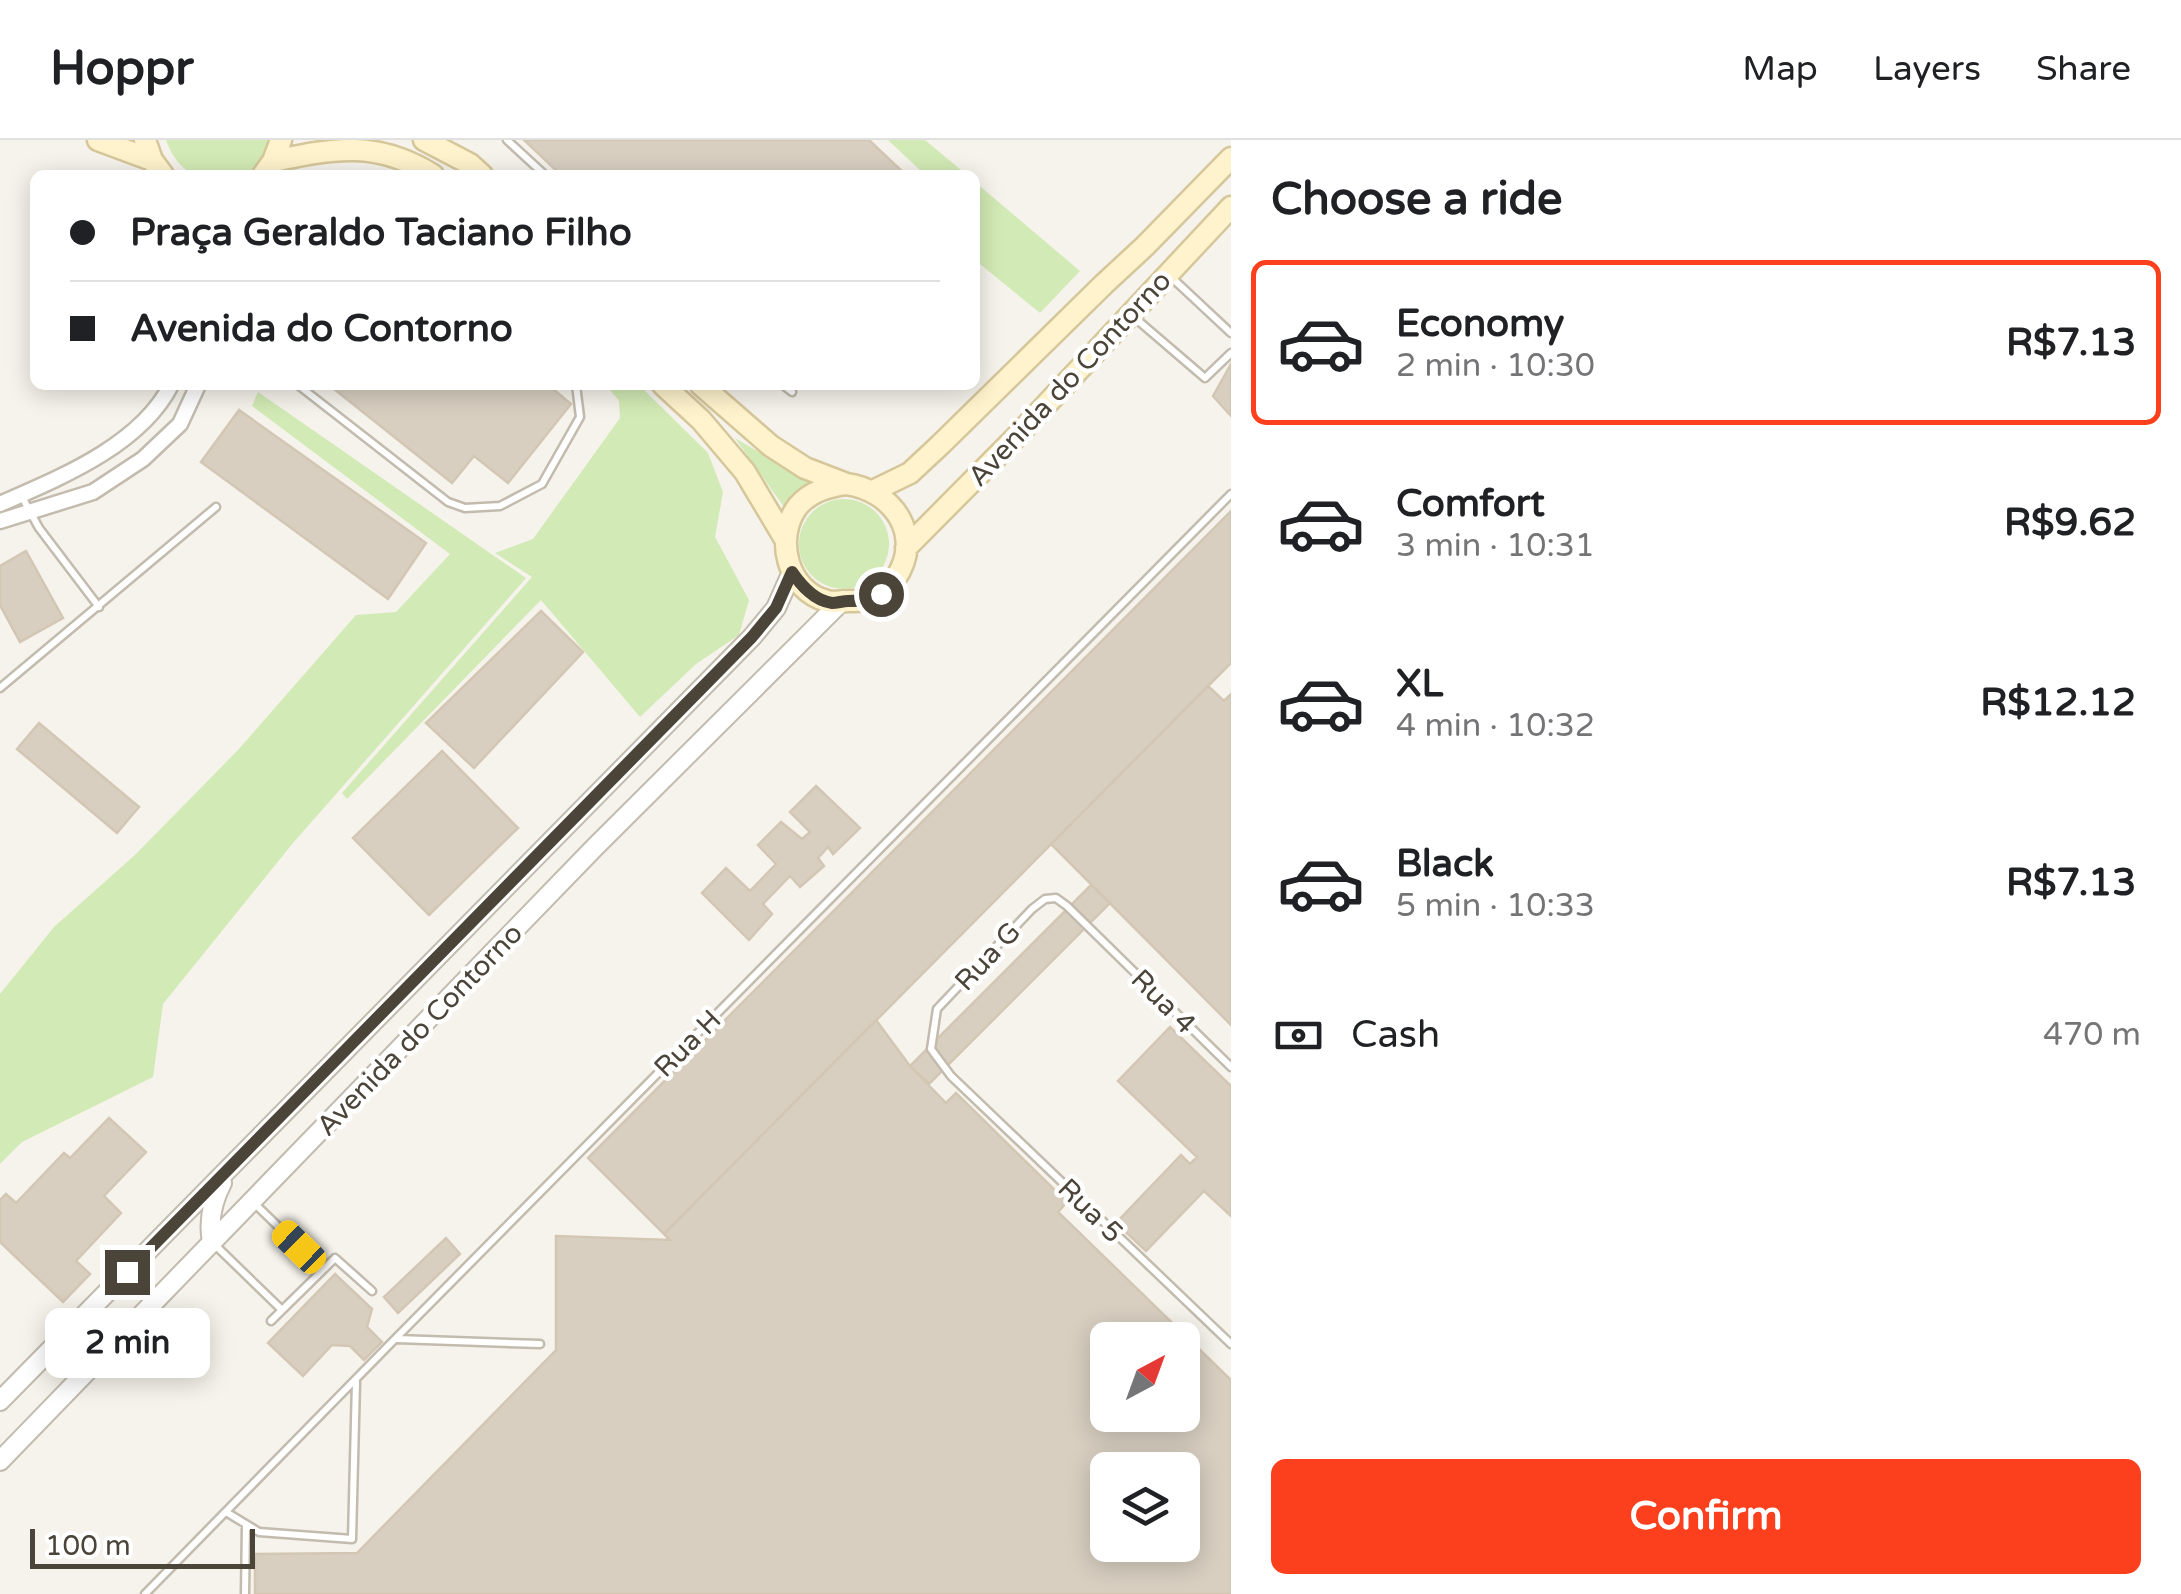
<!DOCTYPE html>
<html lang="en">
<head>
<meta charset="utf-8">
<style>
	body { margin:0; font-family:"Varela Round",sans-serif; background:#f6f6f6; color:#202124; height:100vh; display:flex; flex-direction:column; font-size:38px; white-space:nowrap }
	* { box-sizing:border-box; margin:0 }
	p { font-size:32px; color:#757577 }
	.icon { flex:none; width:55px; height:55px; fill:none; stroke:currentColor; stroke-width:2; stroke-linecap:round; stroke-linejoin:round }
	.map { position:relative; flex:1; overflow:hidden }
	.sheet { display:flex; flex-direction:column; background:#fff; width:950px }
	.sheet>* { flex:none }
	.hud { position:absolute; left:30px; top:30px; width:950px; height:220px; border-radius:15px; box-shadow:0 5px 25px #0003; display:grid; align-content:center; height:220px; padding:0 40px; background:#fff }
	.needle { width:65px; rotate:41deg }
	.buttons { position:absolute; left:1090px; top:1182px; display:grid; gap:20px }
	.buttons a { display:grid; place-items:center; width:110px; height:110px; border-radius:15px; background:#fff; box-shadow:0 5px 25px #0003; font-size:50px }
	.scale { position:absolute; left:30px; bottom:25px; width:225px; box-sizing:border-box; padding-left:10px; border:5px solid #4b4439; border-top:0; font-size:28px; line-height:35px; white-space:nowrap; color:#4b4439; -webkit-text-stroke:8px #fff; paint-order:stroke }
	.end { position:absolute; width:45px; height:45px; margin:-22px; border:12px solid #4b4439; background:#fff; box-shadow:0 0 0 5px #fff }
	.from { border-radius:50% }
	.bubble { position:absolute; height:70px; border-radius:15px; background:#fff; box-shadow:0 5px 25px #0003; font-size:32px; font-weight:700; line-height:70px; text-align:center }
	.car { position:absolute; width:30px; height:60px; margin:-30px -15px; border-radius:12px; box-shadow:0 0 8px 2px #0007; background:linear-gradient(#f5c518 24%,#345 0 40%,#f5c518 0 76%,#345 0 86%,#f5c518 0) }
	.hud b { display:flex; align-items:center; gap:35px; height:95px; font-size:38px }
	.hud b+b { border-top:2px solid #e0e0e0 }
	.hud i { width:25px; height:25px; background:#202124 }
	ul { padding:0; list-style:none }
	li { display:flex; align-items:center; gap:30px; height:165px; margin:0 20px 15px; padding:0 20px; border:5px solid transparent; border-radius:15px }
	li div { flex:1 }
	li b { display:block; font-size:38px }
	li em { font-style:normal; font-weight:700 }
	li.selected { border-color:#fc3f1d }
	li>.icon { width:90px; height:90px; stroke-width:1.5 }
	h2 { padding:0 40px; font-size:45px; line-height:120px }
	.pay { display:flex; align-items:center; gap:25px; height:110px; padding:0 40px; font-size:38px }
	.pay p { margin-inline-start:auto }
	.button { display:flex; gap:20px; margin-top:auto; padding:20px 40px }
	.button a { flex:1; height:115px; border-radius:15px; background:#fc3f1d; color:#fff; font-size:40px; font-weight:700; line-height:115px; text-align:center }
	header { display:flex; align-items:center; gap:60px; box-sizing:border-box; height:140px; padding:0 50px; background:#fff; border-bottom:2px solid #e0e0e0 }
	header strong { font-size:48px }
	nav { display:flex; gap:55px; margin-inline-start:auto; font-size:35px }
	main { display:flex; flex:1; min-height:0 }
	.map>svg:first-child { display:block }
</style>
</head>
<body>
<header>
<strong>Hoppr</strong>
<nav><a>Map</a><a>Layers</a><a>Share</a></nav>
</header>
<main>
<div class="map">
<svg width="1231" height="1454" viewBox="0 0 1231 1454">
	<rect width="100%" height="100%" fill="#f6f3ec"/>
	<path fill="#d2eab5" d="M166 0H273L264 20 247 35C206 35 183 45 166 0Z
		M888 0H925L967 35H920L922 32Z
		M975 42 1080 131 1040 173 975 120Z
		M606 245H639L708 313 723 352 715 397 749 460 739 495 696 524 640 577 541 460 347 659 342 653 532 437 495 413 533 399 620 278 619 261Z
		M258 252 526 438 293 703 163 864 153 937 22 1002 0 1024V854L54 787 135 715 238 610 356 475 396 472 450 414 252 266Z
		M735 298 810 342 784 367Z
		M799 404a45 45 0 1 1 90 0a45 45 0 1 1-90 0Z"/>
	<path fill="#d8cfc1" stroke="#d3c7b4" stroke-width="2.5" fill-rule="evenodd" d="M524 0H869L906 35H561Z
		M1231 224V276L1213 256Z
		M329 245H556L553 249 571 264 508 343 474 316 452 343Z
		M239 270 426 403 388 459 201 322Z
		M1231 371V523L664 1094 588 1018Z
		M26 411 63 478 20 502 0 465V426Z
		M541 471 583 512 474 628 426 583Z
		M1208 546 1224 561 1231 554V885L1051 704Z
		M39 583 139 667 117 693 17 609Z
		M442 611 518 688 429 775 353 698Z
		M816 646 860 688 833 714 828 707 818 718 824 726 800 747 790 736 763 764 772 774 749 800 702 753 726 728 750 751 776 724 758 705 781 682 802 699 810 692 790 672Z
		M1091 745 1110 763 929 944 910 926Z
		M876 880 910 926 946 963 956 953 1067 1062 1058 1072 1231 1240V1454H255V1414L357 1413 556 1210V1096L670 1100 664 1094ZM1108 1200H1182V1275H1108ZM1108 1330H1182V1405H1108Z
		M1170 887 1231 946V1076L1204 1051 1146 1111 1116 1083 1181 1015 1190 1024 1197 1017 1118 941Z
		M109 978 146 1012 104 1056 121 1073 76 1121 90 1134 63 1162 0 1102V1060L6 1054 16 1063 64 1013 70 1018Z
		M446 1098 460 1114 398 1173 384 1157Z
		M335 1134 372 1169 367 1187 382 1202 364 1220 350 1206 332 1205 303 1236 268 1203Z"/>
	<g fill="none" stroke-linecap="round" stroke-linejoin="round">
		<defs>
			<path id="service" d="M507 0 545 35
				M1170 136 1231 193
				M1135 178 1205 238 1231 213
				M298 245 448 362 465 368 500 366 542 344 580 277 576 245
				M783 245 792 252
				M21 355 39 388 99 467
				M0 548 216 367
				M1231 927 1067 766 1056 758 1045 759 1032 769 937 869 931 909 951 936 1231 1204
				M255 1064 322 1129
				M213 1103 282 1170
				M335 1118 372 1151
				M271 1181 333 1120
				M397 1199 540 1204
				M226 1372 259 1392 352 1399 356 1242
				M145 1454 395 1199 1231 354
				M245 1454 246 1385"/>
			<path id="minor" d="M0 364C59 338 140 306 171 245
				M0 381 93 352 143 319 180 284 198 245"/>
			<path id="tertiary" d="M212 1102C208 1081 212 1062 222 1043
				M0 1261 752 497 776 468 792 432
				M0 1321 595 707 843 460"/>
			<path id="secondary" d="M98 0 152 20
				M145 0 152 20 163 35
				M424 0 470 24 482 35
				M273 21C335 8 377 0 433 35
				M263 35 273 21 281 0
				M663 245 701 280 745 332 785 399
				M701 245 771 306 805 328 844 343
				M846 344C893 350 925 396 895 439 883 457 870 462 849 461 841 461 834 463 827 461 787 451 774 397 798 366 811 351 828 347 846 344Z
				M873 351 910 333 940 305 1104 144 1145 106 1231 18
				M906 408 1015 298 1231 67"/>
		</defs>
		<use href="#service" stroke="#c2bbae" stroke-width="11"/>
		<use href="#minor" stroke="#c2bbae" stroke-width="19"/>
		<use href="#tertiary" stroke="#c2bbae" stroke-width="22"/>
		<use href="#secondary" stroke="#d6c79b" stroke-width="25"/>
		<use href="#service" stroke="#fff" stroke-width="6"/>
		<use href="#minor" stroke="#fff" stroke-width="14"/>
		<use href="#tertiary" stroke="#fff" stroke-width="18"/>
		<use href="#secondary" stroke="#fff3cd" stroke-width="20"/>
	</g>
	<g fill="none" stroke-linecap="round" stroke-linejoin="round">
		<path stroke="#4b4439" stroke-width="12" d="M127 1132 752 497 776 468 792 432C801 445 814 461 832 463 837 463 843 461 848 461 862 461 868 460 881 454"/>
	</g>
	<g text-anchor="middle" stroke-width="9" stroke-linejoin="round" paint-order="stroke">
		<g font-size="28" fill="#4b4439" stroke="#fff">
			<text transform="translate(1069 238) rotate(-47)" y="10">Avenida do Contorno</text>
			<text transform="translate(987 816) rotate(-47)" y="10">Rua G</text>
			<text transform="translate(1164 861) rotate(45)" y="10">Rua 4</text>
			<text transform="translate(419 889) rotate(-46)" y="10">Avenida do Contorno</text>
			<text transform="translate(687 903) rotate(-45)" y="10">Rua H</text>
			<text transform="translate(1091 1070) rotate(44)" y="10">Rua 5</text>
		</g>
	</g>
</svg>
<div class="buttons">
<a><svg class="needle" viewBox="-14 -14 28 28"><path d="M0-13l5 13h-10z" fill="#e53935"/><path d="M0 13l5-13h-10z" fill="#757577"/></svg></a>
<a><svg class="icon" aria-label="layers" viewBox="0 0 24 24"><path d="M12 4l9 5-9 5-9-5zM3 14l9 5 9-5"/></svg></a>
</div>
<div class="scale">100 m</div>
<i class="end from" style="left:881px;top:454px"></i>
<i class="end" style="left:127px;top:1132px"></i>
<div class="bubble" style="left:45px;top:1168px;width:165px">2 min</div>
<i class="car" style="left:299px;top:1107px;rotate:314deg"></i>
<div class="hud">
<b><i class="from"></i>Praça Geraldo Taciano Filho</b>
<b><i></i>Avenida do Contorno</b>
</div>
</div>
<section class="sheet">
<h2>Choose a ride</h2>
<ul>
<li class="selected"><svg class="icon" aria-label="car" viewBox="0 0 24 24"><path d="M5 17H2v-5l4-1 3-4h7l3 4 3 1v5h-3M9 17h6M6 11h13"/><circle cx="7" cy="17" r="2"/><circle cx="17" cy="17" r="2"/></svg><div><b>Economy</b><p>2 min · 10:30</p></div><em>R$7.13</em></li>
<li><svg class="icon" aria-label="car" viewBox="0 0 24 24"><path d="M5 17H2v-5l4-1 3-4h7l3 4 3 1v5h-3M9 17h6M6 11h13"/><circle cx="7" cy="17" r="2"/><circle cx="17" cy="17" r="2"/></svg><div><b>Comfort</b><p>3 min · 10:31</p></div><em>R$9.62</em></li>
<li><svg class="icon" aria-label="car" viewBox="0 0 24 24"><path d="M5 17H2v-5l4-1 3-4h7l3 4 3 1v5h-3M9 17h6M6 11h13"/><circle cx="7" cy="17" r="2"/><circle cx="17" cy="17" r="2"/></svg><div><b>XL</b><p>4 min · 10:32</p></div><em>R$12.12</em></li>
<li><svg class="icon" aria-label="car" viewBox="0 0 24 24"><path d="M5 17H2v-5l4-1 3-4h7l3 4 3 1v5h-3M9 17h6M6 11h13"/><circle cx="7" cy="17" r="2"/><circle cx="17" cy="17" r="2"/></svg><div><b>Black</b><p>5 min · 10:33</p></div><em>R$7.13</em></li>
</ul>
<div class="pay"><svg class="icon" aria-label="cash" viewBox="0 0 24 24"><path d="M3 7h18v10H3z"/><circle cx="12" cy="12" r="2"/></svg>Cash<p>470 m</p></div>
<div class="button"><a>Confirm</a></div>
</section>
</main>
</body>
</html>
